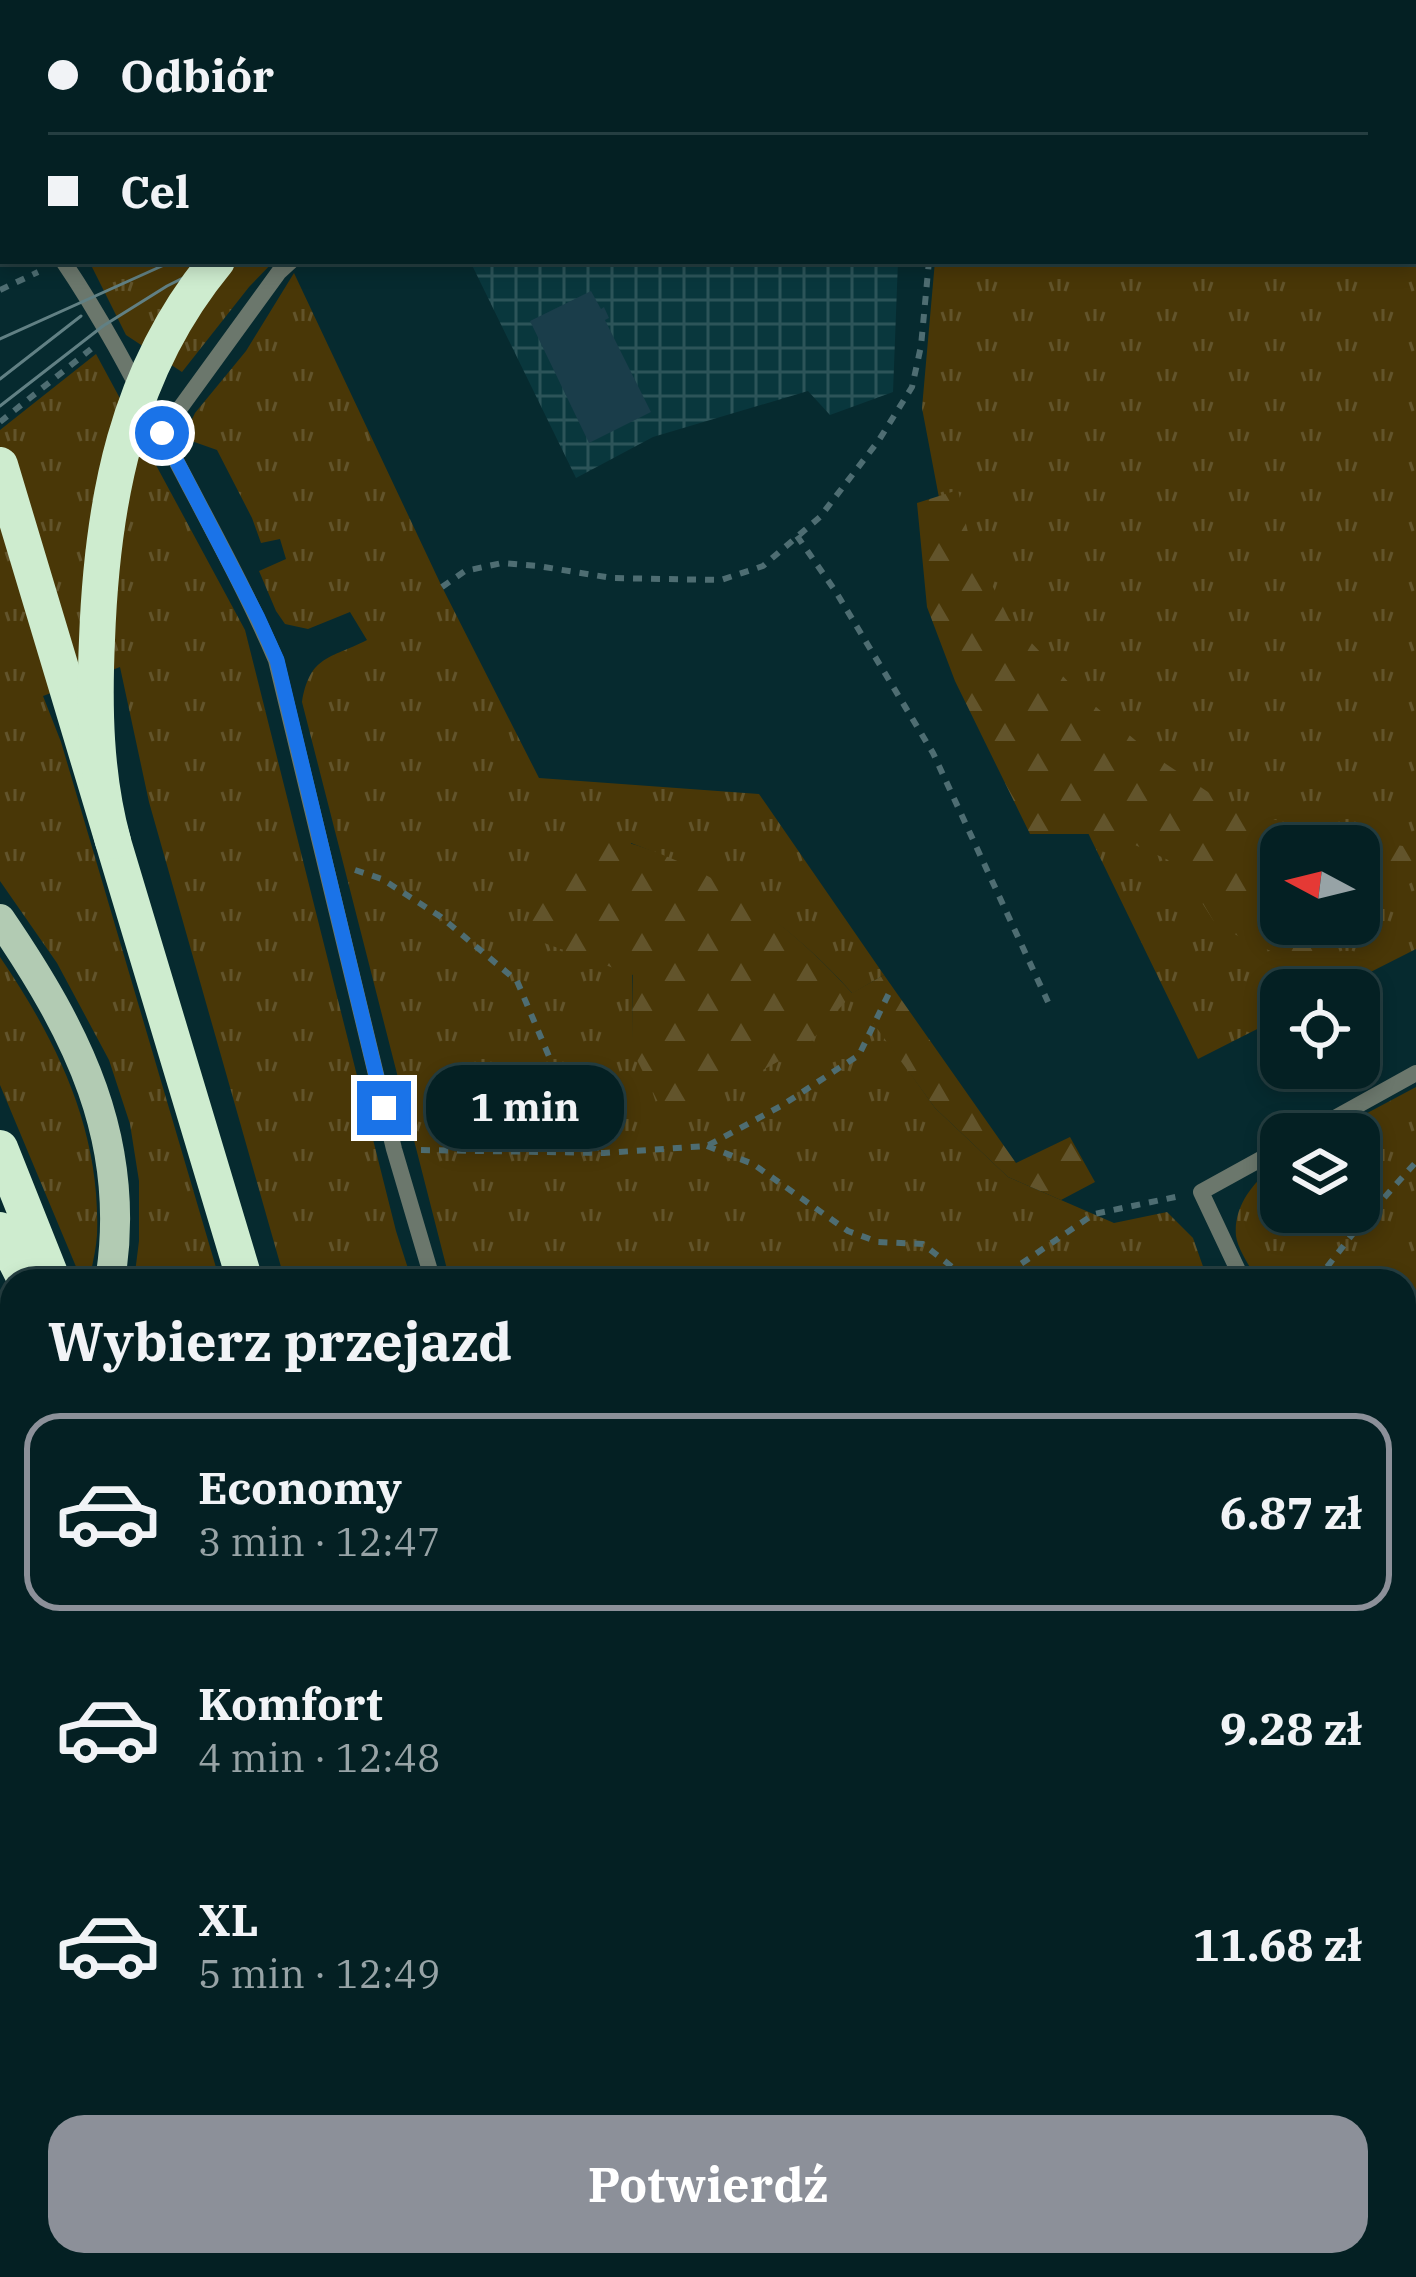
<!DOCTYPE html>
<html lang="pl">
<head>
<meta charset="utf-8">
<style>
	body { margin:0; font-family:"IBM Plex Serif",serif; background:#0d282b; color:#f1f3f6; height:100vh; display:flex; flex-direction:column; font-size:45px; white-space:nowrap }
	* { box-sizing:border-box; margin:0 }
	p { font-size:39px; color:#97a3a6 }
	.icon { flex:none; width:66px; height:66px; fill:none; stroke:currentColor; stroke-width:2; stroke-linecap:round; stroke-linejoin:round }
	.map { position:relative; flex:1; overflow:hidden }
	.drawer { position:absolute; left:0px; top:1269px; width:1416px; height:1008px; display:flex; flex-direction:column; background:#042023; border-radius:36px 36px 0 0; box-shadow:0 6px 18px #0003,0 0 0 3px #253e41 }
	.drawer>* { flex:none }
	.top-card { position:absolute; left:0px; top:0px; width:1416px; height:264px; box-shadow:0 6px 18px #0003,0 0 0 3px #253e41; display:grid; align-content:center; height:264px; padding:0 48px; background:#042023 }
	.needle { width:78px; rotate:277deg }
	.buttons { position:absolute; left:1260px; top:825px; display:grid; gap:24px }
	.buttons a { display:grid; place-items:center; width:120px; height:120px; border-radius:24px; background:#042023; box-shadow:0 6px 18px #0003,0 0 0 3px #253e41; font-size:60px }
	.end { position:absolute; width:54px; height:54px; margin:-27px; border:15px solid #1a73e8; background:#fff; box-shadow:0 0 0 6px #fff }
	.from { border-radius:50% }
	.bubble { position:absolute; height:84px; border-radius:36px; background:#042023; box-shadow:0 6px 18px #0003,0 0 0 3px #253e41; font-size:39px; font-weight:700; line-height:84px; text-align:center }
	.top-card b { display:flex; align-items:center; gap:42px; height:114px; font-size:45px }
	.top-card b+b { border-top:3px solid #253e41 }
	.top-card i { width:30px; height:30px; background:#f1f3f6 }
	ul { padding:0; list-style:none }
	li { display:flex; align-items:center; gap:36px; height:198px; margin:0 24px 18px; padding:0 24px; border:6px solid transparent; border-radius:36px }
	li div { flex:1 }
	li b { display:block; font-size:45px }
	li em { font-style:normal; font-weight:700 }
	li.selected { border-color:#8c9099 }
	li>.icon { width:108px; height:108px; stroke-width:1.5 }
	h2 { padding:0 48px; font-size:54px; line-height:144px }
	.action { display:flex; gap:24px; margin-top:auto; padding:24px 48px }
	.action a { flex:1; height:138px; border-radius:36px; background:#8c9099; color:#fff; font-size:48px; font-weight:700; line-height:138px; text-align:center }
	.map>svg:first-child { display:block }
</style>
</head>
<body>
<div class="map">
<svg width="1416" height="2277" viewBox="0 0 1416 2277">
	<defs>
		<pattern id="industrial-grid" width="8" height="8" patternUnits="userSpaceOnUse" patternTransform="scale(3)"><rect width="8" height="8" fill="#09373d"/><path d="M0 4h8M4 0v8" fill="none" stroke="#2c5459"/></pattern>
		<pattern id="grass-tufts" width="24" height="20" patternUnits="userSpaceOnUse" patternTransform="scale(3)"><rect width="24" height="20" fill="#493707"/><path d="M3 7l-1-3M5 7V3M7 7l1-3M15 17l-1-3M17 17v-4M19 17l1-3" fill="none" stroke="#62542b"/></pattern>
		<pattern id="forest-firs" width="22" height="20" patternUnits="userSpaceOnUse" patternTransform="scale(3)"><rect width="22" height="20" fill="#493707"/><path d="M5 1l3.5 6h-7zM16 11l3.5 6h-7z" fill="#62542b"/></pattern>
	</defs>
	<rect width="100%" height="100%" fill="#062a2f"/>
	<path fill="url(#industrial-grid)" d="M470 261H898L893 392 830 415 808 391 653 437 576 478Z"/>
	<path fill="url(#grass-tufts)" fill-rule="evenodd" d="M972 0H1416V949L1335 990H1281V1017L1198 1059 948 545 922 408 935 261H1413V3H966ZM1281 846H1359V924H1281Z
		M89 261H274L249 287 182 372 126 335Z
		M294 273 442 587 539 778 759 794 884 975 853 993 935 1108 1008 1177 1114 1223 1167 1212 1193 1238 1206 1275 1212 1281H450L302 702C310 655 330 659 367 640L350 612 308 629 285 624 276 611 259 571 286 559 280 539 261 543 252 518 217 450 183 438 195 413 246 351ZM631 843C717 875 791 924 852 993L633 1050Z
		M96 354 245 630 396 1231 412 1281H285L149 802 120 667 43 696 61 742 220 1281H134L139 1241V1181L130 1124 109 1060 57 963 0 881V430Z
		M0 957C57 1041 101 1130 97 1235 96 1250 92 1266 89 1281H82L0 1085Z
		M1416 1087V2277H1138L1157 2265H1404V1281H1258C1251 1268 1238 1250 1236 1236 1233 1204 1257 1177 1281 1162V1212H1359V1134H1328Z
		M0 1833 12 1840V2019L7 2033 0 2029Z
		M0 2132 12 2158V2265H42L36 2277H0Z
		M719 2265H936L917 2277H722Z"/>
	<path fill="url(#forest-firs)" d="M958 490 970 541 1009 619 1076 690 1154 756 1232 808 1331 835 1416 848 1413 882 1363 905 1359 911V846H1281V924H1349L1318 962 1285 957 1247 941 1215 923 1177 864 1135 845 1104 834H1030L955 681 927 607 917 503Z
		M580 837C598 839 618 840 636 845 720 872 794 928 852 993L884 975 1016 1163 1070 1137 1095 1182 1061 1200 1008 1177 935 1108 852 994 808 1045 696 1107 660 1106 632 1050 633 975 533 939 528 885Z"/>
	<path fill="#1a3d4a" d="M591 291 601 309 604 307 609 318 605 320 651 412 589 443 530 321Z"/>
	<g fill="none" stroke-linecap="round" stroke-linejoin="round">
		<path stroke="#4e6d72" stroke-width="6" stroke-dasharray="9 9" stroke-linecap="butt" d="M981 3 984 0
			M0 290 38 272
			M0 422 91 349
			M797 536 836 592 933 753 1048 1002
			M442 587 465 571 502 563 538 566 612 578 721 580 763 566 820 517 879 440 912 387 921 346 929 261
			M355 870 382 879 441 917 517 981 579 1127 604 1153
			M707 1146 753 1164 848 1231 878 1242 923 1244 970 1281
			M421 1150 604 1153 707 1146 781 1106 859 1055 891 989
			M990 1281 1015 1268 1094 1214 1180 1196
			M1316 1281 1359 1226 1416 1162
			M1404 1336 1416 1330
			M1404 1488 1416 1507
			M0 1731 12 1723
			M0 1820 12 1827
			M1404 1864 1416 1851
			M1404 1948 1416 1939
			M0 1979 12 1987
			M0 2035 12 2043
			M1404 2100 1416 2092
			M233 2265 247 2277
			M56 2277 61 2265
			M935 2277 954 2265
			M1201 2277 1215 2265"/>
		<path stroke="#6b776c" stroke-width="16" d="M854 3 861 0
			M0 116H3
			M63 261C108 327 144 400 181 470 214 533 248 595 276 660L394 1149 433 1281
			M162 433 279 272 291 261
			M1306 1134 1416 1073
			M1243 1281 1201 1192 1281 1148
			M132 2265 144 2277
			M703 2265 706 2277"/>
		<path stroke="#93a694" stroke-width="24" d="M474 3 481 0
			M0 131 3 130
			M0 230 3 229"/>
		<path stroke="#b2cbb3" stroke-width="30" d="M260 3 268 0
			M0 31 3 32
			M0 919C77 1032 133 1140 110 1281"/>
		<path stroke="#ceeccf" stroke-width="36" d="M596 3 602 0
			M0 465 245 1281
			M0 1148 53 1281
			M0 1230 26 1281
			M0 1344 12 1368
			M0 1470 12 1494
			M0 1605 12 1624
			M0 1924 12 1932
			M360 2265 368 2277
			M439 2265 446 2277
			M501 2265 508 2277
			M565 2265 572 2277"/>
		<path stroke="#618084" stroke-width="3" d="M704 3 710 0
			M743 3 749 0
			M0 339 173 261
			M0 379 81 316
			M0 406 103 326 167 286 217 261"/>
		<path stroke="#ceeccf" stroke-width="36" d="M113 841C95 775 94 707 97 640 102 502 126 371 217 261"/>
	</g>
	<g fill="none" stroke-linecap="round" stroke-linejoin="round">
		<path stroke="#1a73e8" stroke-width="15" d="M162 433 258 618 277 660 384 1108"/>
	</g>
</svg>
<div class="buttons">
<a><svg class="needle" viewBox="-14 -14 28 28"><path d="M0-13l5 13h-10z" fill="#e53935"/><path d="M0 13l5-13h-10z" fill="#97a3a6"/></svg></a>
<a><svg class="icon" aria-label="locate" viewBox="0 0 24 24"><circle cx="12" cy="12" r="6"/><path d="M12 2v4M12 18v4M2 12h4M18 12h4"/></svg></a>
<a><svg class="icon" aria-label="layers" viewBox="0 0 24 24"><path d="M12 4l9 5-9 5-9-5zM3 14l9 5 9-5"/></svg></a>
</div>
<i class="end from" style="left:162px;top:433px"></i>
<i class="end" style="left:384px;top:1108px"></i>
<div class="bubble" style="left:426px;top:1065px;width:198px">1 min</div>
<div class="top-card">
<b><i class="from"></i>Odbiór</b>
<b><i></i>Cel</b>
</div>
<section class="drawer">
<h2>Wybierz przejazd</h2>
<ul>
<li class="selected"><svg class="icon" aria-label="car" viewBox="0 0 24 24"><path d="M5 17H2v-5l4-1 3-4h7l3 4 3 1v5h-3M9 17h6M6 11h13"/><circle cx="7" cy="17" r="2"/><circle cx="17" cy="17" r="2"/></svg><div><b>Economy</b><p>3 min · 12:47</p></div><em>6.87 zł</em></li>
<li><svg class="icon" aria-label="car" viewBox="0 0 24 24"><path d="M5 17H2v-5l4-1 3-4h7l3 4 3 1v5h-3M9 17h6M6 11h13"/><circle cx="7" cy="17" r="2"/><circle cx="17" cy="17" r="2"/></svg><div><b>Komfort</b><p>4 min · 12:48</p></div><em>9.28 zł</em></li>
<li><svg class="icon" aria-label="car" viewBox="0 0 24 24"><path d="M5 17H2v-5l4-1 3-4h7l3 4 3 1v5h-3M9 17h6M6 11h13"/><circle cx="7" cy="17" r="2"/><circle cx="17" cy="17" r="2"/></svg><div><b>XL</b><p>5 min · 12:49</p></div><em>11.68 zł</em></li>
</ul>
<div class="action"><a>Potwierdź</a></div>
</section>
</div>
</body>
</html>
